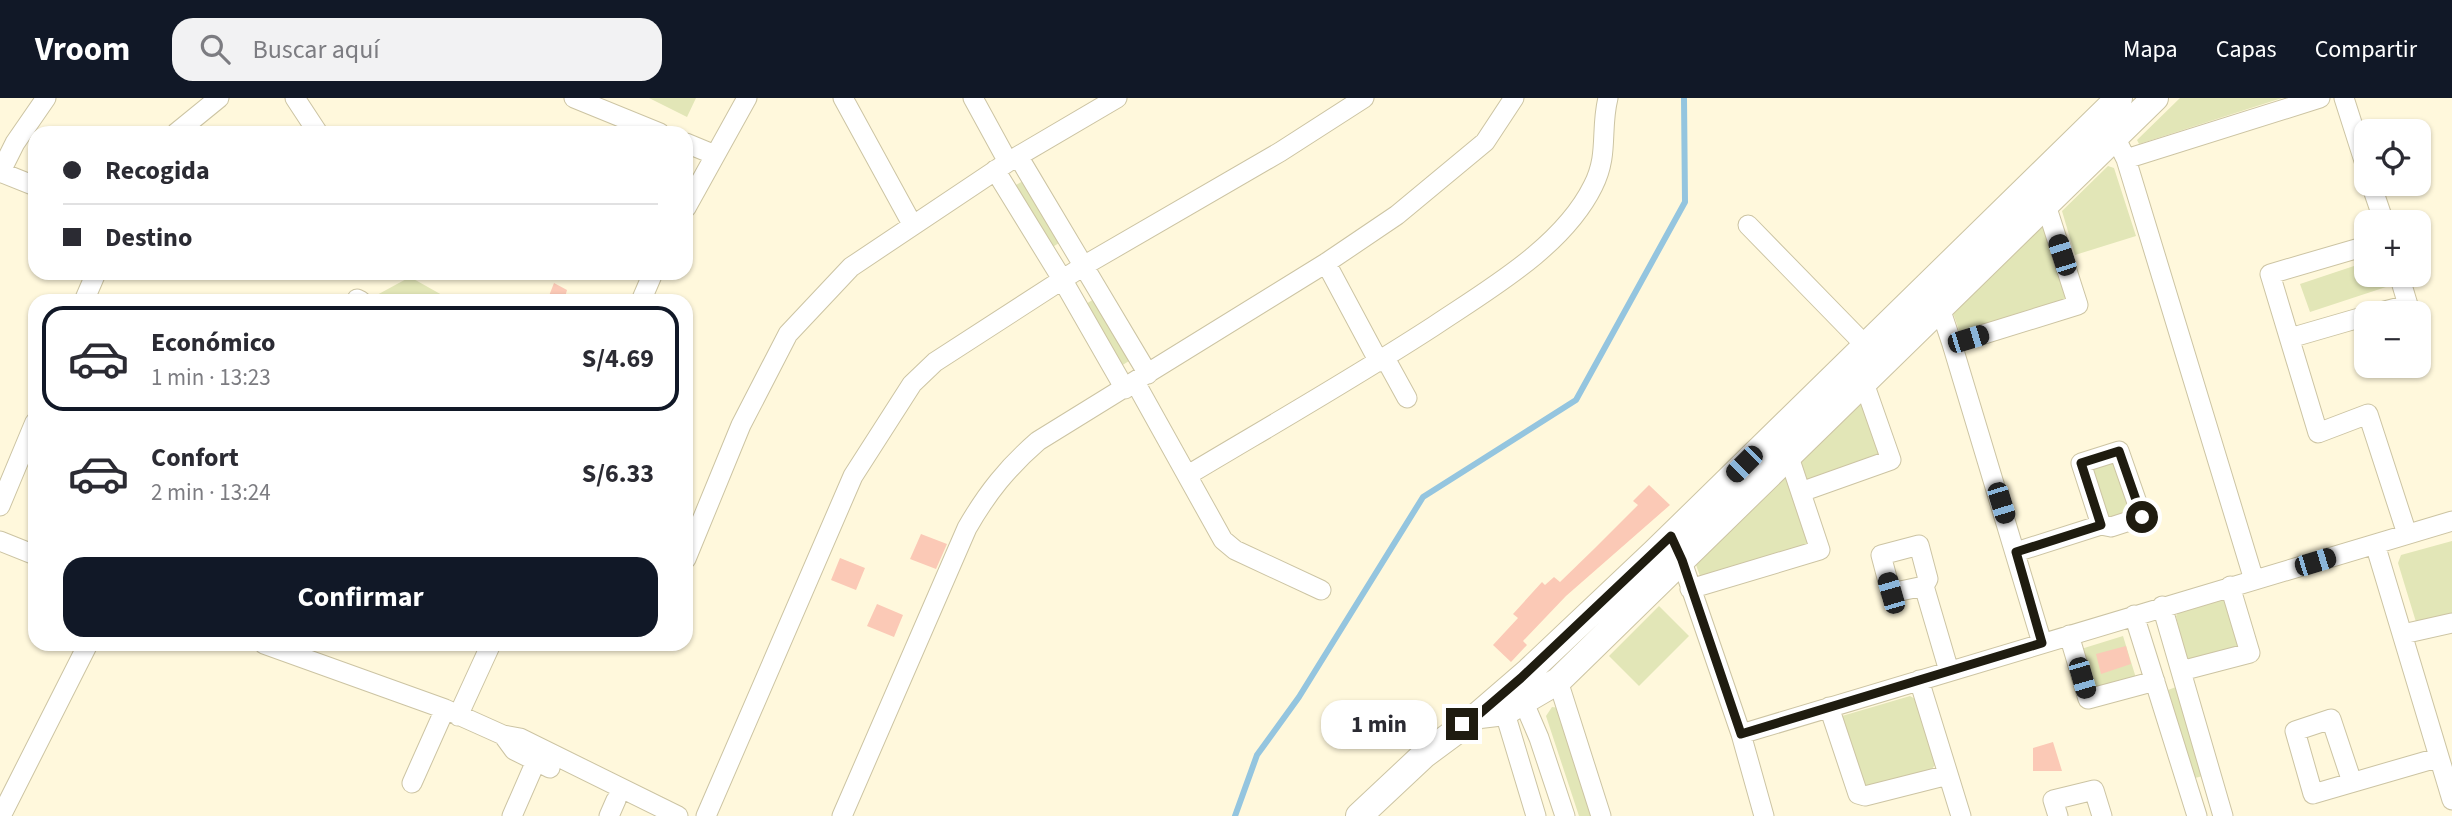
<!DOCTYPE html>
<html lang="es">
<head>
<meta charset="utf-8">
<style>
	body { margin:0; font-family:"Source Sans 3",sans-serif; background:#f2f2f3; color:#2b2b33; height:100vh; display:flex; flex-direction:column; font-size:26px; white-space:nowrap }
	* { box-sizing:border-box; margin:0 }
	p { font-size:23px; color:#7c7c81 }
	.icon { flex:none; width:38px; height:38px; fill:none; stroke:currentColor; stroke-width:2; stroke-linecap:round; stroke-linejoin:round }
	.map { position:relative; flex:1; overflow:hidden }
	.panel { position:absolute; left:28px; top:196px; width:665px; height:357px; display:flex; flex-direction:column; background:#fff; border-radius:21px; box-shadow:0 2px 5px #0004 }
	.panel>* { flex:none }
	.top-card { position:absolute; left:28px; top:28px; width:665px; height:154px; border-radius:21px; box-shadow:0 2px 5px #0004; display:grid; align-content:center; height:154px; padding:0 35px; background:#fff }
	.controls { position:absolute; left:2354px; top:21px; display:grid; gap:14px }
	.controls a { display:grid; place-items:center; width:77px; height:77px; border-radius:14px; background:#fff; box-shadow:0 2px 5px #0004; font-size:35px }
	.end { position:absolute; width:32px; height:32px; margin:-16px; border:9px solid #1f1c10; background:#fff; box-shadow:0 0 0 4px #fff }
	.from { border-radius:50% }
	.bubble { position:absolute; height:49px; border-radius:21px; background:#fff; box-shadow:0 2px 5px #0004; font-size:23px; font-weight:700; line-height:49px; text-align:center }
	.car { position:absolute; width:21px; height:42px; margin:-21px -10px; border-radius:9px; box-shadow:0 0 5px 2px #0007; background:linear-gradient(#222 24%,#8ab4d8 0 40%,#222 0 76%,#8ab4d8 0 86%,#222 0) }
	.top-card b { display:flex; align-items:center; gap:24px; height:66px; font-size:26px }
	.top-card b+b { border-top:2px solid #e1e1e2 }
	.top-card i { width:18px; height:18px; background:#2b2b33 }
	ul { padding:12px 0 0; list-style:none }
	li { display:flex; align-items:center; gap:21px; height:105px; margin:0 14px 10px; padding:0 21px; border:4px solid transparent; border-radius:21px }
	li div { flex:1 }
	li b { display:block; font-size:26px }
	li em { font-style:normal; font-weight:700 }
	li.current { border-color:#111827 }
	li>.icon { width:63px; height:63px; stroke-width:1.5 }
	.primary-button { display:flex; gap:14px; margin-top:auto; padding:14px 35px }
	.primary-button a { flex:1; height:80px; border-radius:21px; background:#111827; color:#fff; font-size:28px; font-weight:700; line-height:80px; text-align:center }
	header { display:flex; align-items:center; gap:42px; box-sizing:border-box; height:98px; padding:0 35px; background:#111827; color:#fff }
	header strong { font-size:33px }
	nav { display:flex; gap:38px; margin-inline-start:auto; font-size:24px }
	.search { width:490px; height:63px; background:#f2f2f3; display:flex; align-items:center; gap:18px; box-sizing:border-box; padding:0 24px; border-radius:21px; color:#7c7c81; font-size:26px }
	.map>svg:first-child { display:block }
</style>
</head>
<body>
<header>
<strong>Vroom</strong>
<div class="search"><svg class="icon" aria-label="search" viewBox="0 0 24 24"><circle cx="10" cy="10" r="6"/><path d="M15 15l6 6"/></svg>Buscar aquí</div>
<nav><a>Mapa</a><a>Capas</a><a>Compartir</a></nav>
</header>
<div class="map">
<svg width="2452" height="718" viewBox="0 0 2452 718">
	<rect width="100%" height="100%" fill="#fff8dc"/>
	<path fill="#e2e6b7" d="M649 0H696L687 19Z
		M2180 0H2282L2139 46 2137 42Z
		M2108 68 2114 70 2136 138 2075 157 2062 113Z
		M1023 83 1059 145 1051 150 1014 88Z
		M2039 127 2048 129 2070 200 1961 238 1952 212Z
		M2366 164V177H2385L2389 188 2310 214 2300 186Z
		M410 179 451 202 452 203H375V198Z
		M1094 201 1129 263 1121 268 1086 206Z
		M1856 304 1867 306 1884 356 1815 384 1807 382 1799 361Z
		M2114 360 2136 413 2109 424 2091 367Z
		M1785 377 1812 445 1701 481 1695 464Z
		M2452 443V517L2416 524 2398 465 2401 457Z
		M2223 499 2244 548 2186 562 2176 518 2179 514Z
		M1659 508 1689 538 1639 588 1609 558Z
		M2123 538 2136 580 2094 592 2081 551Z
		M2176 589 2203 678 2195 680 2168 592Z
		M1910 598 1917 602 1935 667 1928 676 1865 690 1841 624 1842 618Z
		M1552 609 1560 610 1594 718H1579L1546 618Z"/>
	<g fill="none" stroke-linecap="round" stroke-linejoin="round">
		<path stroke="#94c5df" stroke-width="6" d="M1235 718 1257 657 1299 599 1423 399 1576 302 1685 104 1684 0"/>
	</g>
	<path fill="#fbc9b6" d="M554 185 567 192 564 203H547Z
		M1649 387 1670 407 1566 498 1523 543 1527 547 1511 564 1493 547 1518 520 1513 516 1542 484 1545 487 1554 479 1560 484 1595 450 1638 407 1633 403Z
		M921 436 947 446 936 471 910 461Z
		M840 460 865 470 856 492 831 482Z
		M877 506 903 517 894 539 867 528Z
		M2126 548 2131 566 2101 576 2096 556Z
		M2053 644 2062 673H2033V650Z"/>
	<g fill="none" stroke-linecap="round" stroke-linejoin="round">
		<defs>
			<path id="street" d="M295 0 318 35
				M574 0 660 35
				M843 0 912 126
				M973 0 1008 64
				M2344 0 2366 69
				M2110 29 2126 61 2254 482
				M176 35 219 0
				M686 45 715 57
				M1018 58 1148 276
				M2126 61 2320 0
				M995 72 1062 181 1125 291
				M0 74 35 88
				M0 75 15 45 46 0
				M2371 86 2384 124
				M686 110 747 0
				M1748 127 1865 247
				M2366 148 2270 176 2318 335 2368 316 2407 436
				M1326 165 1379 264
				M1932 200 1940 210 1952 246 2042 545
				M357 201 361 203
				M84 203 96 175
				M641 203 653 175
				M2377 215 2408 207 2399 177
				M2290 240 2366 218
				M1952 246 2078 207 2046 107
				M1385 260 1407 300
				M1135 284 1223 442 1235 452 1321 492
				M1188 377C1270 328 1354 280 1434 228 1489 191 1563 149 1593 88 1609 57 1600 32 1608 0
				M1801 394 1891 362 1864 285
				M0 408 35 324
				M0 443 35 457
				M2375 446 2452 702
				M1678 452 1741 636 1764 718
				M2016 454 2101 427 2111 429 2142 419 2119 353 2081 365 2101 427
				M686 461 741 327 788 236 851 169 1008 64 1117 0
				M1924 488 1891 495 1881 457 1919 447 1928 481 1924 488 1949 573
				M1690 491 1820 452 1789 359
				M2162 508 2223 718
				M2134 517 2197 718
				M2403 536 2452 525
				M2069 537 2088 601 2155 583
				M264 546 445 611 503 637 520 640 678 718
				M2181 573 2250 555 2230 488
				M1919 582 1961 718
				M1558 583 1601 718
				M1518 591 1539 640 1565 718
				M1501 602 1536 718
				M1829 609 1858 696 1865 698 1948 677
				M458 618 491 546
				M1741 636 2452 423
				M503 637 514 652 550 670
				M2352 684 2331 621 2295 633 2313 696 2437 660
				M412 685 445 611
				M1 718 88 546
				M512 718 536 663
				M609 718 616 702
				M706 718 853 378 912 286 935 264 1085 167 1280 54 1364 0
				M842 718 967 430C987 395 1008 369 1038 343L1326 165 1397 117 1485 44 1514 0
				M2058 718 2053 702 2094 692 2102 718"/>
			<path id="secondary" d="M1480 617 1505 614 1558 583 2155 0
				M1359 718 1424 657 1478 617 1529 573 1655 454 2119 0"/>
		</defs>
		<use href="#street" stroke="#ccc4a3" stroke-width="21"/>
		<use href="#secondary" stroke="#ccc4a3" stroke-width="28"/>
		<use href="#street" stroke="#fff" stroke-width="19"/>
		<use href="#secondary" stroke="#fff" stroke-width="26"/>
	</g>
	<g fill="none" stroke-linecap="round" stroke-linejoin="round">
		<path stroke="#1f1c10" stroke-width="9" d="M1462 626 1478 617 1521 580 1671 438 1682 462 1741 636 2042 545 2016 454 2101 427 2081 365 2119 353 2142 419"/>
	</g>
</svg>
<div class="controls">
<a><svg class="icon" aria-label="locate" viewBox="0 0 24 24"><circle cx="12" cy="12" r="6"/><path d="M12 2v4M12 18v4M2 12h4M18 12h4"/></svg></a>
<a>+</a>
<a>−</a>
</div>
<i class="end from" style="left:2142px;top:419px"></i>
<i class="end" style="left:1462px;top:626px"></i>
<div class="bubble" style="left:1321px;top:602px;width:116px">1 min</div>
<i class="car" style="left:2062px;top:157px;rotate:342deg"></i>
<i class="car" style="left:1968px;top:241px;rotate:73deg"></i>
<i class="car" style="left:1744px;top:366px;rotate:225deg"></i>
<i class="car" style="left:2001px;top:405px;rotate:163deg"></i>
<i class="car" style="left:2315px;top:464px;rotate:73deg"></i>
<i class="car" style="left:1891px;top:495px;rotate:344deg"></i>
<i class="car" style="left:2082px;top:580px;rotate:164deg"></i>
<div class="top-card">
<b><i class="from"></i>Recogida</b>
<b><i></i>Destino</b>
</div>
<section class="panel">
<ul>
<li class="current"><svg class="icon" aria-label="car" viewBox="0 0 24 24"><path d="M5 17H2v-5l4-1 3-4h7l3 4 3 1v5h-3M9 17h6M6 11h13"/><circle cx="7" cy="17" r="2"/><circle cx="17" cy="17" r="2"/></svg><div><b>Económico</b><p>1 min · 13:23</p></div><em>S/4.69</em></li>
<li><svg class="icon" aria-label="car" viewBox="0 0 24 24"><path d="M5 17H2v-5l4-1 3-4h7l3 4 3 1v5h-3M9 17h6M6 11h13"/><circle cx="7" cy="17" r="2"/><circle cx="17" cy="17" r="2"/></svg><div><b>Confort</b><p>2 min · 13:24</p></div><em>S/6.33</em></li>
</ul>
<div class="primary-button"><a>Confirmar</a></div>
</section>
</div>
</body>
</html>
